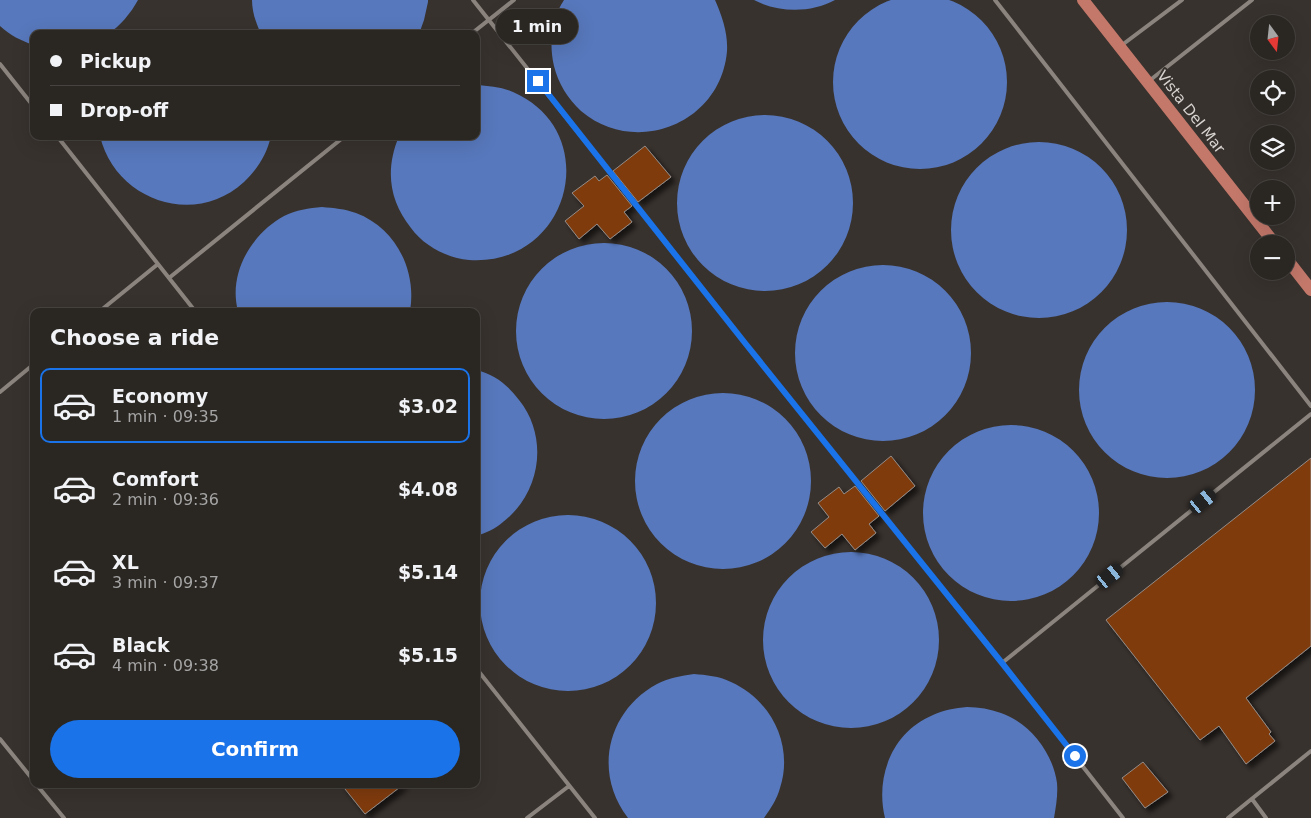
<!DOCTYPE html>
<html lang="en">
<head>
<meta charset="utf-8">
<style>
	body { margin:0; font-family:"DejaVu Sans",sans-serif; background:#322e2a; color:#f1f3f6; height:100vh; display:flex; flex-direction:column; font-size:19px; white-space:nowrap }
	* { box-sizing:border-box; margin:0 }
	p { font-size:16px; color:#a5a5a5 }
	.icon { flex:none; width:28px; height:28px; fill:none; stroke:currentColor; stroke-width:2; stroke-linecap:round; stroke-linejoin:round }
	.map { position:relative; flex:1; overflow:hidden }
	.drawer { position:absolute; left:30px; top:308px; width:450px; height:480px; display:flex; flex-direction:column; background:#2a2622; border-radius:10px; box-shadow:0 5px 20px #0002,0 0 0 1px #464340 }
	.drawer>* { flex:none }
	.banner { position:absolute; left:30px; top:30px; width:450px; height:110px; border-radius:10px; box-shadow:0 5px 20px #0002,0 0 0 1px #464340; display:grid; align-content:center; height:110px; padding:0 20px; background:#2a2622 }
	.needle { width:32px; rotate:165deg }
	.buttons { position:absolute; left:1250px; top:15px; display:grid; gap:10px }
	.buttons a { display:grid; place-items:center; width:45px; height:45px; border-radius:50%; background:#2a2622; box-shadow:0 5px 20px #0002,0 0 0 1px #464340; font-size:25px }
	.end { position:absolute; width:22px; height:22px; margin:-11px; border:6px solid #1a73e8; background:#fff; box-shadow:0 0 0 2px #fff }
	.from { border-radius:50% }
	.bubble { position:absolute; height:35px; border-radius:18px; background:#2a2622; box-shadow:0 5px 20px #0002,0 0 0 1px #464340; font-size:16px; font-weight:700; line-height:35px; text-align:center }
	.car { position:absolute; width:15px; height:30px; margin:-15px -8px; border-radius:6px; box-shadow:0 0 4px 1px #0007; background:linear-gradient(#222 24%,#8ab4d8 0 40%,#222 0 76%,#8ab4d8 0 86%,#222 0) }
	.banner b { display:flex; align-items:center; gap:18px; height:48px; font-size:19px }
	.banner b+b { border-top:1px solid #464340 }
	.banner i { width:12px; height:12px; background:#f1f3f6 }
	ul { padding:0; list-style:none }
	li { display:flex; align-items:center; gap:15px; height:75px; margin:0 10px 8px; padding:0 10px; border:2px solid transparent; border-radius:10px }
	li div { flex:1 }
	li b { display:block; font-size:19px }
	li em { font-style:normal; font-weight:700 }
	li.current { border-color:#1a73e8 }
	li>.icon { width:45px; height:45px; stroke-width:1.5 }
	h2 { padding:0 20px; font-size:22px; line-height:60px }
	.action { display:flex; gap:10px; margin-top:auto; padding:10px 20px }
	.action a { flex:1; height:58px; border-radius:30px; background:#1a73e8; color:#fff; font-size:20px; font-weight:700; line-height:58px; text-align:center }
	.map>svg:first-child { display:block }
</style>
</head>
<body>
<div class="map">
<svg width="1311" height="818" viewBox="0 0 1311 818">
	<defs>
		<filter id="shadow"><feDropShadow dx="4.5" dy="4.5" stdDeviation="2.5" flood-color="#0009"/></filter>
	</defs>
	<rect width="100%" height="100%" fill="#38322e"/>
	<path fill="#5778bc" d="M833 82a87 87 0 1 1 174 0a87 87 0 1 1-174 0Z
		M0 0H138C131 13 120 26 108 34H34V45C21 41 10 35 0 26Z
		M252 0H428V2L424 20 419 34H261C256 23 252 12 252 0Z
		M564 0H715C722 16 728 33 727 51 721 124 635 157 581 111 568 99 558 83 554 66 549 45 551 19 564 0Z
		M754 0H835C811 13 779 13 754 0Z
		M476 85C489 86 502 87 513 92 605 132 570 267 469 260 447 258 424 246 411 228 389 200 385 170 399 136H476Z
		M677 203a88 88 0 1 1 176 0a88 88 0 1 1-176 0Z
		M100 136H271C267 154 257 170 244 182 194 228 115 200 100 136Z
		M951 230a88 88 0 1 1 176 0a88 88 0 1 1-176 0Z
		M322 207C334 208 345 209 356 213 396 228 417 271 410 311H238C228 274 251 234 284 216 296 210 309 208 322 207Z
		M516 331a88 88 0 1 1 176 0a88 88 0 1 1-176 0Z
		M795 353a88 88 0 1 1 176 0a88 88 0 1 1-176 0Z
		M1079 390a88 88 0 1 1 176 0a88 88 0 1 1-176 0Z
		M476 370C494 374 508 385 519 400 549 437 541 493 503 522 495 529 486 533 476 536Z
		M635 481a88 88 0 1 1 176 0a88 88 0 1 1-176 0Z
		M923 513a88 88 0 1 1 176 0a88 88 0 1 1-176 0Z
		M480 603a88 88 0 1 1 176 0a88 88 0 1 1-176 0Z
		M763 640a88 88 0 1 1 176 0a88 88 0 1 1-176 0Z
		M694 674C706 675 719 676 731 682 771 700 794 745 780 788 777 799 771 808 764 818H628C593 773 607 711 657 684 668 678 681 676 694 674Z
		M967 707C979 707 990 709 1001 713 1030 723 1053 753 1057 783 1058 795 1056 806 1054 818H885C875 777 892 732 933 715 944 710 955 708 967 707Z"/>
	<path fill="#803a08" stroke="#948c88" filter="url(#shadow)" d="M645 146 671 177 638 202 613 171Z
		M607 175 632 206 624 212 632 222 610 239 597 224 579 239 565 221 584 206 572 193 595 176 599 181Z
		M891 456 915 486 885 511 861 481Z
		M1311 458V646L1246 698 1271 732 1269 734 1275 741 1246 764 1219 726 1200 740 1106 620Z
		M855 486 879 516 869 524 876 533 855 550 842 534 825 548 811 532 829 517 818 503 839 487 844 494Z
		M1143 762 1168 792 1145 808 1122 778Z
		M341 784H404L365 814Z"/>
	<g fill="none" stroke-linecap="round" stroke-linejoin="round">
		<path stroke="#8b847e" stroke-width="4" d="M473 0 745 343 1002 663 1123 818
			M995 0 1311 406
			M471 34 514 0
			M1122 45 1182 0
			M0 64 34 107
			M1149 81 1252 0
			M57 136 195 311
			M169 278 345 136
			M100 311 158 264
			M0 392 34 364
			M1002 663 1311 414
			M476 668 595 818
			M0 739 34 781
			M36 784 64 818
			M1252 799 1266 818
			M527 818 569 786
			M1228 818 1311 751"/>
		<path stroke="#c3786a" stroke-width="12" d="M1083 0 1275 244
			M1286 258 1311 290"/>
	</g>
	<g fill="none" stroke-linecap="round" stroke-linejoin="round">
		<path stroke="#1a73e8" stroke-width="6" d="M538 81 745 343 1002 663 1075 756"/>
	</g>
	<g text-anchor="middle" stroke-width="4" stroke-linejoin="round" paint-order="stroke">
		<g font-size="15" fill="#d7d3d0" stroke="#38322e">
			<text transform="translate(1191 112) rotate(52)" y="5">Vista Del Mar</text>
		</g>
	</g>
</svg>
<div class="buttons">
<a><svg class="needle" viewBox="-14 -14 28 28"><path d="M0-13l5 13h-10z" fill="#e53935"/><path d="M0 13l5-13h-10z" fill="#a5a5a5"/></svg></a>
<a><svg class="icon" aria-label="locate" viewBox="0 0 24 24"><circle cx="12" cy="12" r="6"/><path d="M12 2v4M12 18v4M2 12h4M18 12h4"/></svg></a>
<a><svg class="icon" aria-label="layers" viewBox="0 0 24 24"><path d="M12 4l9 5-9 5-9-5zM3 14l9 5 9-5"/></svg></a>
<a>+</a>
<a>−</a>
</div>
<i class="end from" style="left:1075px;top:756px"></i>
<i class="end" style="left:538px;top:81px"></i>
<div class="bubble" style="left:496px;top:9px;width:82px">1 min</div>
<i class="car" style="left:1203px;top:501px;rotate:51deg"></i>
<i class="car" style="left:1110px;top:576px;rotate:51deg"></i>
<div class="banner">
<b><i class="from"></i>Pickup</b>
<b><i></i>Drop-off</b>
</div>
<section class="drawer">
<h2>Choose a ride</h2>
<ul>
<li class="current"><svg class="icon" aria-label="car" viewBox="0 0 24 24"><path d="M5 17H2v-5l4-1 3-4h7l3 4 3 1v5h-3M9 17h6M6 11h13"/><circle cx="7" cy="17" r="2"/><circle cx="17" cy="17" r="2"/></svg><div><b>Economy</b><p>1 min · 09:35</p></div><em>$3.02</em></li>
<li><svg class="icon" aria-label="car" viewBox="0 0 24 24"><path d="M5 17H2v-5l4-1 3-4h7l3 4 3 1v5h-3M9 17h6M6 11h13"/><circle cx="7" cy="17" r="2"/><circle cx="17" cy="17" r="2"/></svg><div><b>Comfort</b><p>2 min · 09:36</p></div><em>$4.08</em></li>
<li><svg class="icon" aria-label="car" viewBox="0 0 24 24"><path d="M5 17H2v-5l4-1 3-4h7l3 4 3 1v5h-3M9 17h6M6 11h13"/><circle cx="7" cy="17" r="2"/><circle cx="17" cy="17" r="2"/></svg><div><b>XL</b><p>3 min · 09:37</p></div><em>$5.14</em></li>
<li><svg class="icon" aria-label="car" viewBox="0 0 24 24"><path d="M5 17H2v-5l4-1 3-4h7l3 4 3 1v5h-3M9 17h6M6 11h13"/><circle cx="7" cy="17" r="2"/><circle cx="17" cy="17" r="2"/></svg><div><b>Black</b><p>4 min · 09:38</p></div><em>$5.15</em></li>
</ul>
<div class="action"><a>Confirm</a></div>
</section>
</div>
</body>
</html>
